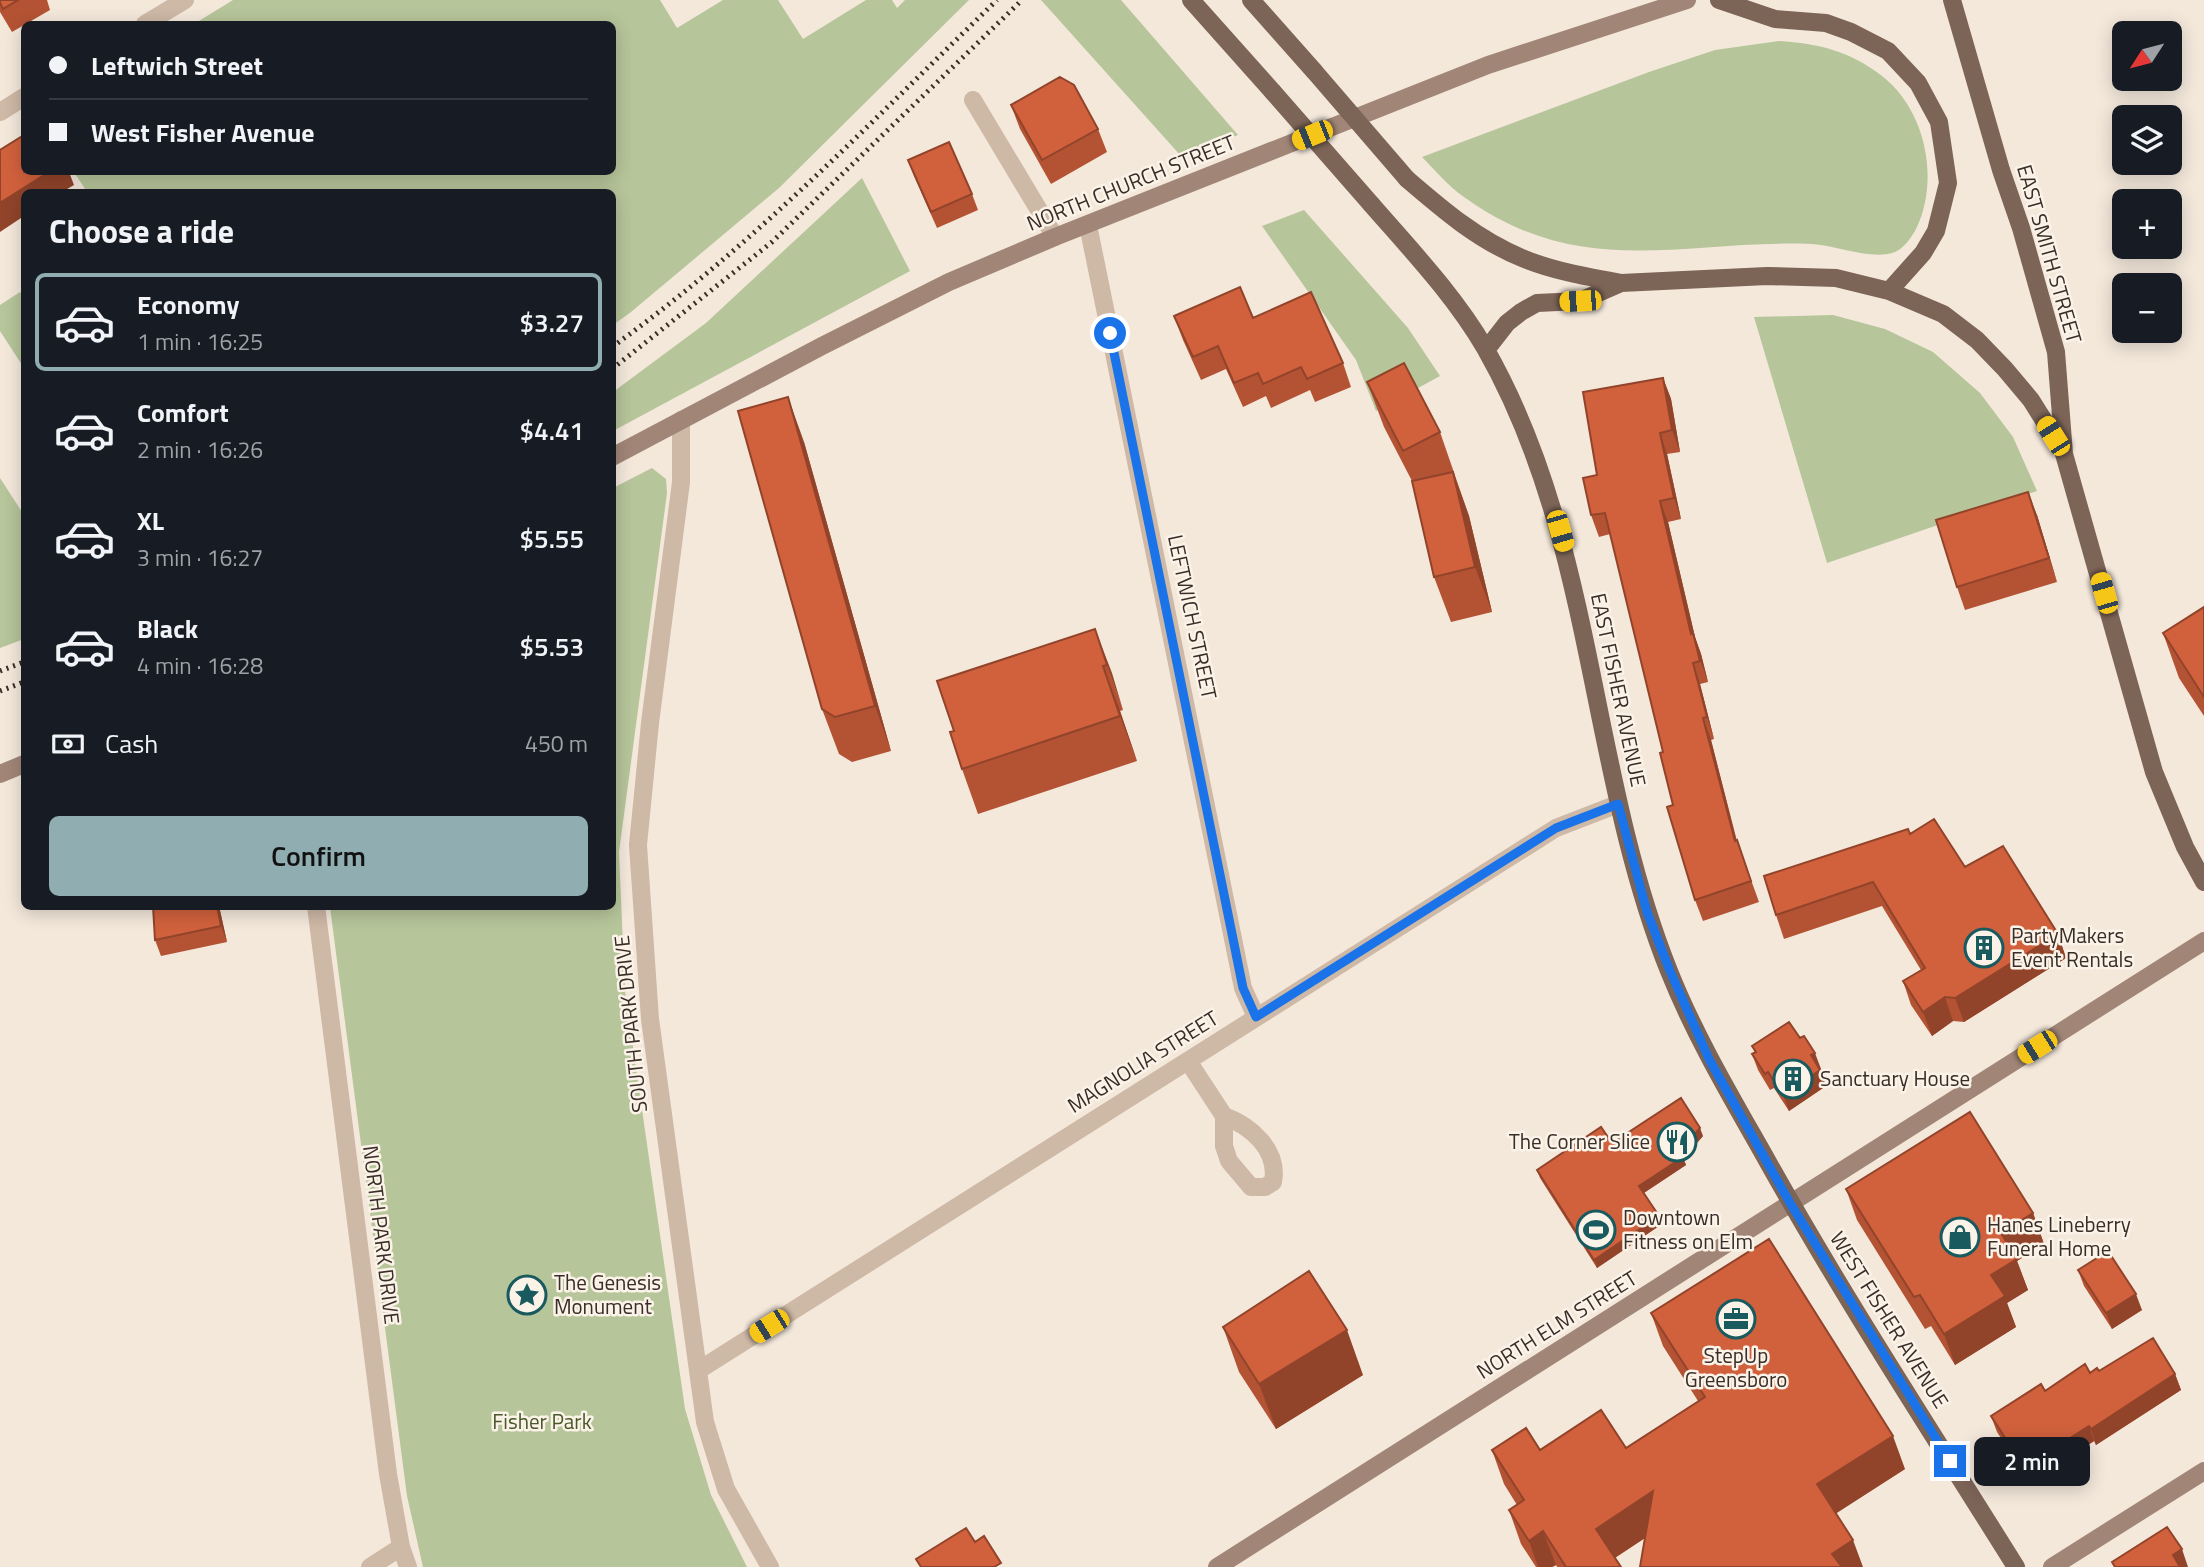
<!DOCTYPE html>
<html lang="en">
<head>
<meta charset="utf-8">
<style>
	body { margin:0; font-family:"Titillium Web",sans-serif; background:#242831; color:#f1f3f6; height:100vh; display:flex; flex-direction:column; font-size:26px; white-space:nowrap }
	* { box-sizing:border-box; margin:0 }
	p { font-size:23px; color:#9ea1a6 }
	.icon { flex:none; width:38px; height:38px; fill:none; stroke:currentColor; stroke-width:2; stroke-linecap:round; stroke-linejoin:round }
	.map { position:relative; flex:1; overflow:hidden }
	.side { position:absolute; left:21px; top:189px; width:595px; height:721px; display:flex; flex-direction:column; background:#171b24; border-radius:10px; box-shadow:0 4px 18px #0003 }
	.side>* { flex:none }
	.banner { position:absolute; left:21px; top:21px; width:595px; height:154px; border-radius:10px; box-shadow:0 4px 18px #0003; display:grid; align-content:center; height:154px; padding:0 28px; background:#171b24 }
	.needle { width:46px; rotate:234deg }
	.tools { position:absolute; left:2112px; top:21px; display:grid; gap:14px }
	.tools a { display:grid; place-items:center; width:70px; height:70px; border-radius:10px; background:#171b24; box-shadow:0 4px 18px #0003; font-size:35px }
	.end { position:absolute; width:32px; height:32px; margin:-16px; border:9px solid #1a73e8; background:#fff; box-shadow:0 0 0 4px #fff }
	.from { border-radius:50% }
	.bubble { position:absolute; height:49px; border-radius:10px; background:#171b24; box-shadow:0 4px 18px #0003; font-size:23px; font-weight:600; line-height:49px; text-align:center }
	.car { position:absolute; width:21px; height:42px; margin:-21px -10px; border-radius:9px; box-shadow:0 0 5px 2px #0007; background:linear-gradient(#f5c518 24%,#345 0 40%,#f5c518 0 76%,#345 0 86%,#f5c518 0) }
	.banner b { display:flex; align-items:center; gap:24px; height:66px; font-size:26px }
	.banner b+b { border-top:2px solid #363941 }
	.banner i { width:18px; height:18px; background:#f1f3f6 }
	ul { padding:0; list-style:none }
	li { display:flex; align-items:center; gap:21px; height:98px; margin:0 14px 10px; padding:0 14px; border:4px solid transparent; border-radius:10px }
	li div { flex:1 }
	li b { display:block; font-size:26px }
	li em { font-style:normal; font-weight:600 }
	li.current { border-color:#90aeb2 }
	li>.icon { width:63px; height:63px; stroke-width:1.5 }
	h2 { padding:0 28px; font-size:32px; line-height:84px }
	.pay { display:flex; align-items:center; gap:18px; height:77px; padding:0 28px; font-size:26px }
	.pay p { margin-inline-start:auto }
	.cta { display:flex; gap:14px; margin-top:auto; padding:14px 28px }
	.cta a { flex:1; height:80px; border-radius:10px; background:#90aeb2; color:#111; font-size:28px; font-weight:600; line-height:80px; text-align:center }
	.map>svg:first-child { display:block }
</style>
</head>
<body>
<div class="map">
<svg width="2204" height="1567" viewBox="0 0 2204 1567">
	<rect width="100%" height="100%" fill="#f4e8db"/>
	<path fill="#b6c59a" d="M233 0H660L677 28 723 0H778L803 39 866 0H892L897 8 905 0H969L779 188 631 312 613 325 612 192H87L74 172H612V24H194Z
		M1041 0H1121L1238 135 1181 156Z
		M1779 41C1819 44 1848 50 1882 76 1926 110 1940 180 1916 229 1911 238 1904 248 1895 252 1873 261 1835 245 1812 244 1681 239 1582 282 1464 197 1448 186 1435 170 1422 157L1649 72 1715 50Z
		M862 178 910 271 613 431V392L706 323Z
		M1304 210 1408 328 1440 376 1376 411 1356 360 1262 226Z
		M20 292 24 298V368L0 331V305Z
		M1833 315 1885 329 1933 352 1980 393 2013 437 2037 491 1827 563 1754 317Z
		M652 468 666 479 667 493 619 852 625 991 685 1409 711 1495 747 1567H423L407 1496 330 907 612 906 613 488Z
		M0 478 24 515V639L0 648Z"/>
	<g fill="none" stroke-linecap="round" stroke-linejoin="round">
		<path stroke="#ceb8a6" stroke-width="18" d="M145 24 185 0
			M973 100 1055 237
			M0 112 24 97
			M1088 225 1243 988 1256 1017
			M681 420V482L650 723 638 845 650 1019 705 1422 726 1489 770 1567
			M316 906 388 1474 401 1547 408 1567
			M1188 1061 1224 1116V1146L1229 1161 1251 1187H1265L1273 1182C1279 1150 1251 1126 1224 1116
			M699 1370 1556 828 1618 804
			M370 1567 401 1547"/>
		<path stroke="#a18677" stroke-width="18" d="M612 457 822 346 949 282 1055 237 1488 65 1687 0
			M0 774 24 764
			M1217 1567 2204 941
			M2052 1567 2204 1471"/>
		<path stroke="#7c6457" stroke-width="18" d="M1191 0 1273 92
			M1251 0 1314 71
			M1719 0 1775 19 1826 23 1851 32 1888 51 1918 83 1939 122 1948 183 1936 231 1923 253 1889 291
			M1952 0 2001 170 2021 228 2056 352 2064 454 2154 772 2185 847 2204 882
			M1407 179C1443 210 1478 240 1522 258 1553 271 1588 277 1621 283
			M1371 204C1411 250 1454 295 1485 348 1595 540 1588 769 1669 971 1695 1036 1730 1095 1764 1155 1842 1295 1931 1431 2016 1567
			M1486 350 1507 323 1521 312 1537 303 1580 301 1621 283 1767 276 1836 278 1889 291 1943 314 1977 340 2005 369 2031 400 2063 451"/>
		<path stroke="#392d27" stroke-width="5" stroke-dasharray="2 5" stroke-linecap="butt" d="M612 347C753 246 873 120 997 0
			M612 369 772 242 1022 0
			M0 671 24 662
			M0 691 24 682"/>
		<path stroke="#7c6457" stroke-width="18" d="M1314 71 1407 179
			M1273 92 1371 204"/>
	</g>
	<path fill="#b45334" d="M0 0H47L50 10 12 32 0 12Z
		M1011 105 1098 129 1107 152 1051 184 1020 129Z
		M908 160 972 194 978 210 937 228 914 176Z
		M1174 316 1253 318 1343 363 1351 387 1315 402 1310 390 1271 408 1266 396 1243 407 1226 369 1201 380 1183 340Z
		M1663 378 1671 399 1680 452 1667 454 1681 519 1668 522 1695 637 1701 654 1708 682 1700 684 1714 739 1711 740 1737 841 1759 902 1703 921 1695 900 1673 805 1663 752 1610 534 1599 537 1591 515 1597 475Z
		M1367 382 1440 432 1469 516 1492 612 1451 622 1434 577 1412 481 1384 427Z
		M804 442 891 751 852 762 839 754 822 709Z
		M2037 515 2057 582 1965 610 1957 587Z
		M2204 607V716L2179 678 2163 633Z
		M1095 629 1123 710 1120 711 1137 761 978 814 962 769 954 731Z
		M1910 834 1965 867 2058 934 2066 958 1964 1022 1953 1021 1932 1036 1911 1005 1903 981 1921 970 1882 906 1784 939 1776 915Z
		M219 906 227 942 161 956 155 940Z
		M1800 1038 1821 1069H1820L1826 1086 1789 1111 1774 1088 1770 1090 1758 1070 1752 1054 1755 1053 1752 1046Z
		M1703 1136 1696 1144 1680 1154 1686 1165 1644 1193 1662 1224 1597 1268 1540 1178 1537 1170 1612 1143Z
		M1846 1189 2033 1213 2044 1244 2017 1261 2028 1290 2007 1303 2016 1327 1955 1365 1931 1326 1925 1329 1857 1220Z
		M2078 1270 2142 1310 2112 1329 2084 1286Z
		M1651 1313 1905 1469 1836 1513 1645 1538 1615 1558 1621 1567H1557L1556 1565 1552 1567H1536L1521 1544 1509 1510 1517 1505 1504 1484 1492 1450 1626 1448 1698 1401 1663 1346Z
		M1223 1327 1363 1375 1276 1429 1239 1372Z
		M2099 1371 2175 1374 2181 1390 2096 1445 2094 1441 2030 1483 1997 1432 1991 1416 2045 1391 2090 1373Z"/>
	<path fill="#92442b" d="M49 172H69L74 185 62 192H24V216L0 232V203Z
		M1663 378 1671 399 1680 452 1672 430Z
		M788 397 804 442 891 751 875 706Z
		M1660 433 1667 454 1681 519 1674 498Z
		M1453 472 1469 516 1492 612 1475 567Z
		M2028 492 2037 515 2057 582 2049 558Z
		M1660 501 1668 522 1695 637 1701 654 1708 682 1691 634Z
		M1095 629 1112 673 1123 710 1107 665Z
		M1693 663 1700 684 1714 739 1707 717Z
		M1103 666 1120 711 1137 761 1120 716Z
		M1703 718 1711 740 1742 863 1735 841Z
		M217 906H219L227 942 221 926Z
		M2058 934 2066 958 1964 1022 1955 998Z
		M1945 997 1953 1021 1932 1036 1923 1012Z
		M1815 1053 1821 1069 1817 1071 1811 1055Z
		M1820 1070 1826 1086 1789 1111 1783 1095Z
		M1700 1128 1703 1136 1696 1144 1679 1155 1676 1147Z
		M1683 1157 1686 1165 1642 1194 1639 1186Z
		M2033 1213 2044 1244 2017 1261 2028 1290 2007 1303 2016 1327 1955 1365 1944 1334 1991 1275 2001 1233Z
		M1659 1216 1662 1224 1597 1268 1594 1260Z
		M2136 1294 2142 1310 2112 1329 2106 1313Z
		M1347 1330 1363 1375 1276 1429 1259 1384Z
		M2175 1374 2181 1390 2096 1445 2091 1429Z
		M2089 1426 2094 1441 2030 1483 2024 1467Z
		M1893 1436 1905 1469 1829 1518 1817 1484Z
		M1653 1491 1665 1525 1608 1562 1596 1529Z
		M1543 1531 1556 1565 1552 1567H1538L1529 1541Z
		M1853 1540 1863 1567H1837L1832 1554Z
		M2182 1549 2188 1567H2177L2173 1555Z"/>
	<path fill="#d1613d" stroke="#92442b" stroke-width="2" d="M0 0H18L3 9 0 3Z
		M1060 77 1074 85 1098 129 1042 160 1011 105Z
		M24 135V172H49L0 203V150Z
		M949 142 972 194 931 212 908 160Z
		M1240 287 1253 318 1311 292 1343 363 1307 379 1301 367 1263 384 1258 373 1234 383 1218 346 1193 357 1174 316Z
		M1404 363 1440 432 1403 451 1367 382Z
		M1663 378 1672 430 1660 433 1674 498 1660 501 1691 634 1693 633 1700 661 1693 663 1707 717 1703 718 1735 841 1737 840 1751 881 1695 900 1667 807 1673 805 1660 753 1663 752 1605 513 1591 515 1583 478 1597 475 1583 392Z
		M788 397 875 706 835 717 822 709 738 411Z
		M1453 472 1475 567 1434 577 1412 481Z
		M2028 492 2049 558 1957 587 1936 520Z
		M2204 607V697L2163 633Z
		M1095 629 1107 665 1103 666 1120 716 962 769 950 732 954 731 937 681Z
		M1934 819 1965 867 2003 846 2058 934 1955 998 1945 997 1923 1012 1903 981 1925 968 1873 882 1776 915 1764 876 1908 829 1910 834Z
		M153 906H217L221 926 155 940Z
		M1789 1022 1800 1038 1804 1036 1815 1053 1811 1055 1820 1070 1783 1095 1768 1072 1765 1074 1752 1054 1756 1052 1752 1046Z
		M1681 1098 1700 1128 1693 1136 1676 1147 1683 1157 1639 1186 1659 1216 1594 1260 1537 1170 1601 1127 1612 1143Z
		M1970 1112 2033 1213 2001 1233 2017 1259 1991 1275 2005 1296 1944 1334 1920 1295 1914 1297 1846 1189Z
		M1769 1239 1893 1436 1817 1484 1853 1540 1832 1554 1842 1567H1640L1653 1491 1596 1529 1621 1567H1566L1543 1531 1529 1541 1509 1510 1524 1500 1492 1450 1526 1428 1540 1450 1601 1410 1626 1448 1705 1397 1651 1313Z
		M2108 1251 2136 1294 2106 1313 2078 1270Z
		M1309 1271 1347 1330 1259 1384 1223 1327Z
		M2153 1338 2175 1374 2091 1429 2089 1426 2024 1467 1991 1416 2041 1384 2045 1391 2085 1364 2090 1373 2097 1368 2099 1371Z
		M2167 1527 2182 1549 2173 1555 2180 1567H2115L2112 1562Z
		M966 1528 975 1542 984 1536 1001 1563 994 1567H921L916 1559Z"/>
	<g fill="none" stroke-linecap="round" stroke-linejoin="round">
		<path stroke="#1a73e8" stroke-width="9" d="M1110 333 1243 988 1256 1017 1556 828 1618 804 1647 912 1670 971 1709 1059 1790 1203 1950 1461"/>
	</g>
	<defs>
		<symbol id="building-ring" viewBox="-11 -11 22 22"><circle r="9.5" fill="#fbf2e8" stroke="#195a5e" stroke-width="1.5"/><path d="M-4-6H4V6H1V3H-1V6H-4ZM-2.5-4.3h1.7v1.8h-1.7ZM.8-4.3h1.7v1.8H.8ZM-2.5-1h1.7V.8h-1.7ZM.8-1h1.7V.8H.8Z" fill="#195a5e"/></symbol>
		<symbol id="restaurant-ring" viewBox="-11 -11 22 22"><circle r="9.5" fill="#fbf2e8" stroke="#195a5e" stroke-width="1.5"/><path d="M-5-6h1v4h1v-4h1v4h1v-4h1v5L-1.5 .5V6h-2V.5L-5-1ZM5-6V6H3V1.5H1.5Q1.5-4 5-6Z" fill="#195a5e"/></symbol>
		<symbol id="stadium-ring" viewBox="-11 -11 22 22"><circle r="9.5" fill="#fbf2e8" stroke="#195a5e" stroke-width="1.5"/><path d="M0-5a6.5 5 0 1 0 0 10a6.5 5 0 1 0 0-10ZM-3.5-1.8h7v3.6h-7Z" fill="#195a5e"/></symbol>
		<symbol id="shop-ring" viewBox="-11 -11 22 22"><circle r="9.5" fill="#fbf2e8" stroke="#195a5e" stroke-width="1.5"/><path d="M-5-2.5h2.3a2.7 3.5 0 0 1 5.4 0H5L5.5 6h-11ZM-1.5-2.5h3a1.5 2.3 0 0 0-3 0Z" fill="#195a5e"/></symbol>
		<symbol id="sight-ring" viewBox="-11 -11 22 22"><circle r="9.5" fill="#fbf2e8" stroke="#195a5e" stroke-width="1.5"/><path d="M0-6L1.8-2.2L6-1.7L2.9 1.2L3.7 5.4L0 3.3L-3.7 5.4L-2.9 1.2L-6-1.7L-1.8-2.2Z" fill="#195a5e"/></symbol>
		<symbol id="office-ring" viewBox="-11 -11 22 22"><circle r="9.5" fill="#fbf2e8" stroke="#195a5e" stroke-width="1.5"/><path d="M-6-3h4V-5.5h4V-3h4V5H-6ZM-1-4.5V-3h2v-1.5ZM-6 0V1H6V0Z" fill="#195a5e"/></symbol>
	</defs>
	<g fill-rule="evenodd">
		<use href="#building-ring" x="1962" y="926" width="44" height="44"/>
		<use href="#building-ring" x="1771" y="1057" width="44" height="44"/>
		<use href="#restaurant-ring" x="1655" y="1120" width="44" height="44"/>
		<use href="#stadium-ring" x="1574" y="1208" width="44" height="44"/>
		<use href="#shop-ring" x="1938" y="1215" width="44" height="44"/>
		<use href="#sight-ring" x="505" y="1273" width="44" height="44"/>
		<use href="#office-ring" x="1714" y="1297" width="44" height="44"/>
	</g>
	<g text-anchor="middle" stroke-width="5" stroke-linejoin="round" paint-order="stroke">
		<g font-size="21" fill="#392d27" stroke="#fbf2e8">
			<text transform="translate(1131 183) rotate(-22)" y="7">NORTH CHURCH STREET</text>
			<text transform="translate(2049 254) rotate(74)" y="7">EAST SMITH STREET</text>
			<text transform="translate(1192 617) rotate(78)" y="7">LEFTWICH STREET</text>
			<text transform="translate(1618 690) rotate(78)" y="7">EAST FISHER AVENUE</text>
			<text transform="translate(631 1024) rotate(-96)" y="7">SOUTH PARK DRIVE</text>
			<text transform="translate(1143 1062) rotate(-32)" y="7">MAGNOLIA STREET</text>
			<text transform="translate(381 1235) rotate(83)" y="7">NORTH PARK DRIVE</text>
			<text transform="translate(1889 1320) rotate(58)" y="7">WEST FISHER AVENUE</text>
			<text transform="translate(1557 1325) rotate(-32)" y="7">NORTH ELM STREET</text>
		</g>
		<g font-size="21" fill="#392d27" stroke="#fbf2e8" text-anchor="start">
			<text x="2011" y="943">PartyMakers<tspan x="2011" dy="24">Event Rentals</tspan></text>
			<text x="1820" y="1086">Sanctuary House</text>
			<text x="1650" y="1149" text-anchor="end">The Corner Slice</text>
			<text x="1623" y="1225">Downtown<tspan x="1623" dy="24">Fitness on Elm</tspan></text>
			<text x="1987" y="1232">Hanes Lineberry<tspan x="1987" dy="24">Funeral Home</tspan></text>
			<text x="554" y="1290">The Genesis<tspan x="554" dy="24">Monument</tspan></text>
			<text x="1736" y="1363" text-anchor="middle">StepUp<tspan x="1736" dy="24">Greensboro</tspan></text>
		</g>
		<g font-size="21" fill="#485a29" stroke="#fbf2e8">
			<text x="542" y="1429">Fisher Park</text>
		</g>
	</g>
</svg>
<div class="tools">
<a><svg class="needle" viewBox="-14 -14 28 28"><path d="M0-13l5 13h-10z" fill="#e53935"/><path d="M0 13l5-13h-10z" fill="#9ea1a6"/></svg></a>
<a><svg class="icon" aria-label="layers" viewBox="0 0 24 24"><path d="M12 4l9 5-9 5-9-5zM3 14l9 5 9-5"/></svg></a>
<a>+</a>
<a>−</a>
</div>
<i class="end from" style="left:1110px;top:333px"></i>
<i class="end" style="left:1950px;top:1461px"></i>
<div class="bubble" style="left:1974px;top:1437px;width:116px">2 min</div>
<i class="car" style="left:1312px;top:135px;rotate:248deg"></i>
<i class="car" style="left:1580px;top:301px;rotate:267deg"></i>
<i class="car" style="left:2053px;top:436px;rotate:328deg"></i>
<i class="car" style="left:1560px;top:531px;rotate:164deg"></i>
<i class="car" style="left:2104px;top:593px;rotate:344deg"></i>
<i class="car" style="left:2037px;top:1047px;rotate:238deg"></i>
<i class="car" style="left:769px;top:1326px;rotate:238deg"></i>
<div class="banner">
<b><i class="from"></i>Leftwich Street</b>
<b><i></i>West Fisher Avenue</b>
</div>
<section class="side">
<h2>Choose a ride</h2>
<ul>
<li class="current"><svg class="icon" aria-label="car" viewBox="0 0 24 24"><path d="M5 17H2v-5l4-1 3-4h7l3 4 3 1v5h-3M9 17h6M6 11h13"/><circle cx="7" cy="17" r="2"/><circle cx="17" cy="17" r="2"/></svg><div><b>Economy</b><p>1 min · 16:25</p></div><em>$3.27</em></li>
<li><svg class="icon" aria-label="car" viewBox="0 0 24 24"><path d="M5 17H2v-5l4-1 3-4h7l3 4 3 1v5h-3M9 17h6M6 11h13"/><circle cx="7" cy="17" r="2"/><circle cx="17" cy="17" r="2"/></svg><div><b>Comfort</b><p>2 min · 16:26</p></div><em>$4.41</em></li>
<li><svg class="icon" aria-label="car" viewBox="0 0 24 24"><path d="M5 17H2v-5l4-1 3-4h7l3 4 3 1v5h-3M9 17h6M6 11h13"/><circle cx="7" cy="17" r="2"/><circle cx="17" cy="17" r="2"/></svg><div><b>XL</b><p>3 min · 16:27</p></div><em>$5.55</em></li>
<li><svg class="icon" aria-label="car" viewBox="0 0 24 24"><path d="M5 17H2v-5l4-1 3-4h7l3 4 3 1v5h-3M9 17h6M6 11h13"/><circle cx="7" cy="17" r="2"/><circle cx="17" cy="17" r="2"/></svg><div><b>Black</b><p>4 min · 16:28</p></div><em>$5.53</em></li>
</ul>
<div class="pay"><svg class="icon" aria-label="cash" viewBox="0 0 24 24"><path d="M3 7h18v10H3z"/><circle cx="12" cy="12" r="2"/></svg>Cash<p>450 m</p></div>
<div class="cta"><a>Confirm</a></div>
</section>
</div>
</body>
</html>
